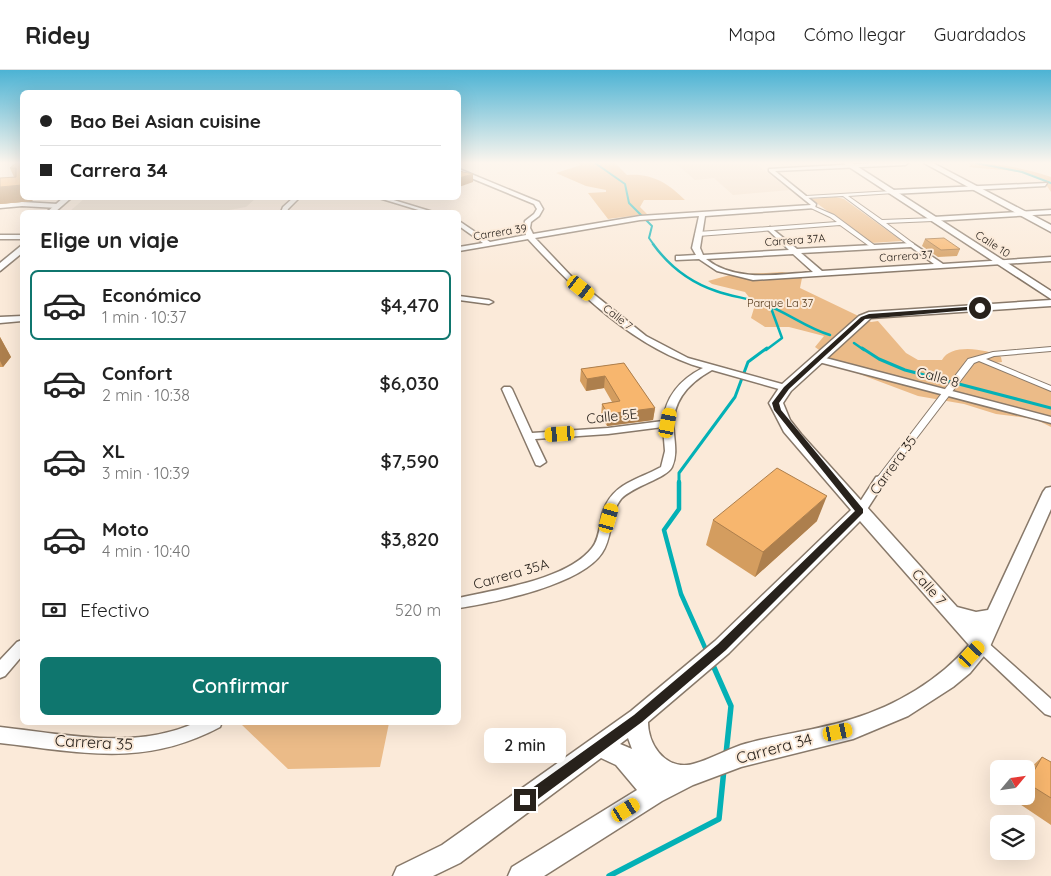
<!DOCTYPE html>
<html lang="es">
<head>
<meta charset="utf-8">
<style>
	body { margin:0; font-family:Quicksand,sans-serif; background:#f6f6f6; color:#222; height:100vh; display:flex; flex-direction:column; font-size:19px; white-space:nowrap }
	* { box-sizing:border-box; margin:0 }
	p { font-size:16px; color:#767676 }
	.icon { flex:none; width:28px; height:28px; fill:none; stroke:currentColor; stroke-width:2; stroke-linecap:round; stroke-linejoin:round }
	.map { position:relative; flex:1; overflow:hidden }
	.panel { position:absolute; left:20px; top:140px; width:441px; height:515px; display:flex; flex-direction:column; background:#fff; border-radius:8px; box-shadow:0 5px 20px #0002 }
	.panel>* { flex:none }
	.guide { position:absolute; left:20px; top:20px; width:441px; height:110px; border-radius:8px; box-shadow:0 5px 20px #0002; display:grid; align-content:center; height:110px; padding:0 20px; background:#fff }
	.needle { width:32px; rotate:61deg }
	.controls { position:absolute; left:990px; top:690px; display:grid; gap:10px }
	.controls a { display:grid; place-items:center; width:45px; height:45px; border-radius:8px; background:#fff; box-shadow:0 5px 20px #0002; font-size:25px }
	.end { position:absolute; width:22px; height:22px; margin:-11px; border:6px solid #28221c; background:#fff; box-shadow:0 0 0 2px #fff }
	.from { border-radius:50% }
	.bubble { position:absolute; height:35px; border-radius:8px; background:#fff; box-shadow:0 5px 20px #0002; font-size:16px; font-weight:600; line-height:35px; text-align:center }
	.car { position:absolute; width:15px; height:30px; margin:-15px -8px; border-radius:6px; box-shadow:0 0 4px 1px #0007; background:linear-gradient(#f5c518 24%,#345 0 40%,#f5c518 0 76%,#345 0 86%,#f5c518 0) }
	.guide b { display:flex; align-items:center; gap:18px; height:48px; font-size:19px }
	.guide b+b { border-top:1px solid #e0e0e0 }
	.guide i { width:12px; height:12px; background:#222 }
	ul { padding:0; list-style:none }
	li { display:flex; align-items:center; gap:15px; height:70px; margin:0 10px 8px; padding:0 10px; border:2px solid transparent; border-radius:8px }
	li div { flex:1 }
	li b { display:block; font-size:19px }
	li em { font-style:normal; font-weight:600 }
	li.current { border-color:#0f766e }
	li>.icon { width:45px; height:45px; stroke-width:1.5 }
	h2 { padding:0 20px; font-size:22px; line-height:60px }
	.pay { display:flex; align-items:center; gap:12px; height:55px; padding:0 20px; font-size:19px }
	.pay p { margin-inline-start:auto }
	.button { display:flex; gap:10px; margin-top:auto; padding:10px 20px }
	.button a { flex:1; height:58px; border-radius:8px; background:#0f766e; color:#fff; font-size:20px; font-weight:600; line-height:58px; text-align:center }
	header { display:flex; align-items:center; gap:30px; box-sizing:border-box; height:70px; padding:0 25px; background:#fff; border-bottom:1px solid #e0e0e0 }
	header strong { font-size:24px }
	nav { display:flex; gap:28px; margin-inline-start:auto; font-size:18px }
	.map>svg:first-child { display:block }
</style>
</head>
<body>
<header>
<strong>Ridey</strong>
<nav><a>Mapa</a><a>Cómo llegar</a><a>Guardados</a></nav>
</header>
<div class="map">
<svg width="1051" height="806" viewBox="0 0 1051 806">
	<rect width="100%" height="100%" fill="#fbead9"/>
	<path fill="#e9d9c8" d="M85 128H256L246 137 218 142H69Z"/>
	<path fill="#f2dcc6" d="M675 93H755L790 120 733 125 714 108 695 110Z"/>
	<path fill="#ebbb88" d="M578 93H617H615L627 105C652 103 668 113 685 130H644L640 137 647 144 608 149 588 123 606 122V120L586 116 556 103 581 95Z
		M968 93C996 93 1025 98 1051 107V122C1049 119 1046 114 1044 112 1030 98 988 100 969 97L971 95Z
		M836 127 844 129 902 171 871 173 811 129Z
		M782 202 794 204 802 208 800 218 871 252 878 251 906 283 918 290H942C951 273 987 279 1001 287L1002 292 995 293 1051 317V357L1035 349 996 344 964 334 918 326 838 296 833 290 815 277 824 266 789 257H765L751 248 755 235 745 222 712 214 708 211 730 205Z
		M246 652H389V653L380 697 288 699 242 655Z"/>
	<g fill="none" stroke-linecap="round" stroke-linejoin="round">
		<path stroke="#03b1b6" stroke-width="2" d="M595 93 625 114 629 133 652 156 649 168 654 175
			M976 93 1022 102 1051 113"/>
		<path stroke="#03b1b6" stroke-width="2.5" d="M653 174C669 196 689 212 716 221 732 227 749 228 764 234 787 242 806 258 830 265
			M854 273 864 280
			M766 280 782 268 771 238"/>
		<path stroke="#03b1b6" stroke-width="3" d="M862 278 879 289 905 300 1051 338
			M679 414V403L735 327 748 292 767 278"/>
		<path stroke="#03b1b6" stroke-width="4.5" d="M679 412V439L664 460 681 524 707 582"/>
		<path stroke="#03b1b6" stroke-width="5.5" d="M712 593 731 636 726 684
			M609 806 719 749 724 699"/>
		<defs>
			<path id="pedestrian" d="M892 121 894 122V123L848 126 882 150 935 148 936 149 933 151 886 153 914 174V176H910L843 126 806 128 804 127 806 126Z
				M813 136 834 145 877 177 872 178 840 155 698 166 695 164 698 162 837 152 830 147 811 138V136Z
				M1051 277V281L994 286 986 289 1051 316V321L979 291 974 293 883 412H877L876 410 877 408 968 289 993 282Z"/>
			<path id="minor" d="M876 93H908L905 95 775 101 816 134 815 138 705 146 700 178 703 185 789 180 768 160 767 159 770 157 797 179 912 173 943 194 1051 187V191L753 210 717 201 699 189 676 190V186H679L696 185 692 178 699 146 640 150 535 168 571 206 646 266 688 288 789 316 791 318 786 321 712 300C687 314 670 333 674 364 675 375 677 386 672 397 667 408 633 416 621 429 609 444 613 467 602 483 581 515 496 532 459 538V528C497 519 567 510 592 478 599 470 600 455 602 445 611 413 636 411 661 397L665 381 663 357 608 364 535 369 546 392 540 396 536 395 502 319 504 317H510L512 319 532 363 608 358 663 351C666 325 681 309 703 298 635 279 575 220 528 169L459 181V177L483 173 459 156V151L490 172 526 165 524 158 525 151 534 144 537 139 534 134 459 103V99L539 132 543 139 539 146 531 152 530 158 533 164 640 146 811 135 769 101V99ZM911 177 934 194 822 201 801 183ZM793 184 813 202C779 204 736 213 706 189Z
				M1047 113 1045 116 892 124 889 122 892 120Z
				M293 128H299L288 139 287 142H281L283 137Z
				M379 128H387L433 142H425Z
				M22 132 58 134 61 136 58 138 22 136 0 138V134Z
				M1051 140V144L933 151 930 149 933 147Z
				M0 165H22V169H0Z
				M459 226 489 230 493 232 489 234 459 230Z
				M22 246V251L0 253V247Z
				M818 286 1051 347V353L815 291 813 289Z
				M880 406 886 410 864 444H856L854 441 856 438 876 407Z
				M981 569 986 571 1051 629V646L1045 644 976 579 974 575 976 571Z
				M22 570V586L5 606 0 608V590L17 572Z
				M197 652H222L220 657C143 698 81 682 0 673V657C65 664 135 681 197 652Z"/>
			<path id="tertiary" d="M63 128H71L55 142H47Z
				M22 175V183L0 201V193Z
				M1051 230V236L871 248 791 321 783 333 790 350 801 364 957 537 976 542 988 540 1043 422 1046 418 1051 417V439L988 581 970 603 953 617 908 646 853 669 741 697 693 715 662 731 544 806H508L512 797 637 720 616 695 601 688 460 793 433 806H393L397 797 442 775 631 641 715 571 851 440 784 362 769 333 781 315 859 246 869 242ZM860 451 969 575C940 610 895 636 852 649 815 661 777 664 741 675 726 680 701 694 687 695 663 697 648 673 648 652L729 583ZM628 668 632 679 620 674Z"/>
			<path id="secondary" d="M843 93H852L1051 221V229Z
				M924 93H933L1051 155V162Z"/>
		</defs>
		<use href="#pedestrian" stroke="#88796a" stroke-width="2"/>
		<use href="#minor" stroke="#88796a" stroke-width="3"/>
		<use href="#tertiary" stroke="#88796a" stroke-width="3"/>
		<use href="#secondary" stroke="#88796a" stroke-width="3"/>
		<use href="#pedestrian" fill="#fff" fill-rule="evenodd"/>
		<use href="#minor" fill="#fff" fill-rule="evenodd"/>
		<use href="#tertiary" fill="#fff" fill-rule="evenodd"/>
		<use href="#secondary" fill="#fff" fill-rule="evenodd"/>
	</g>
	<path fill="#d49d5f" d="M16 93 32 131 0 134V108L14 107 10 98Z
		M925 169 960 179 957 186 938 187 922 176Z
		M0 267 11 287 3 297H0Z
		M624 293 655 338 653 350 607 356 601 346 602 334 612 332 604 318 586 321 580 311 581 299Z
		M713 450 817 451 755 507 706 475Z
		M1042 687 1051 692V755L1011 728 1012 726H1026V702Z"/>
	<path fill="#ad7f4d" d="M473 104V112L459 117V108Z
		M22 115V128H35L32 131 0 134V117Z
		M0 267 11 287 3 297 0 291Z
		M605 306 604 318 586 321 587 309Z
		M655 338 653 350 607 356 608 344Z
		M827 426 817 451 755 507 763 482Z"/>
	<path fill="#f7b66e" stroke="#ad7f4d" d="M16 93H22V115L0 117V108L16 107V98H10Z
		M459 101 473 104 459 108Z
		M944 168 960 179 941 180 925 169Z
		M624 293 655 338 608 344 602 334 620 331 605 306 587 309 581 299Z
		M777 398 827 426 763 482 713 450Z
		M1042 687 1051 692V728L1027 713Z"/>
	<linearGradient id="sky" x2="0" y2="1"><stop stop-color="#4cb3d4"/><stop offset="0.45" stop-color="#fdf6ee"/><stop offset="1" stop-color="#fdf6ee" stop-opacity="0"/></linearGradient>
	<rect width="1051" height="206" fill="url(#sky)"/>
	<path fill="#28221c" d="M980 236 982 239 865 249 789 319 779 333 781 340 863 439V443L726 580 642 652 530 735 525 736 521 735 519 730 521 726 634 645 718 574 855 441 774 340 772 333 784 317 861 247 869 244Z"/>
	<g text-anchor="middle" stroke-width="4" stroke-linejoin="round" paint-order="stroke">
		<g font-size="11" fill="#28221c" stroke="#fbead9">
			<text transform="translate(500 162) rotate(-9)" y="4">Carrera 39</text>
			<text transform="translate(795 170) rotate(-4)" y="4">Carrera 37A</text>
			<text transform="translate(993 174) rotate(33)" y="4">Calle 10</text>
			<text transform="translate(906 186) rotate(-4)" y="4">Carrera 37</text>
			<text transform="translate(618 247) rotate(38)" y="4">Calle 7</text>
		</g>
		<g font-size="11" fill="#523718" stroke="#fbead9">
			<text x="780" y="237">Parque La 37</text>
		</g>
		<g font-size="14" fill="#28221c" stroke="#fbead9">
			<text transform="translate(938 307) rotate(15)" y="5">Calle 8</text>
			<text transform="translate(612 346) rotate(-6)" y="5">Calle 5E</text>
			<text transform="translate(893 395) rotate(-54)" y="5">Carrera 35</text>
			<text transform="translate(511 504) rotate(-16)" y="5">Carrera 35A</text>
			<text transform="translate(929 517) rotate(48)" y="5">Calle 7</text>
		</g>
		<g font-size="16" fill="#28221c" stroke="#fbead9">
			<text transform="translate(94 672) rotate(3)" y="6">Carrera 35</text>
			<text transform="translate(774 678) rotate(-15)" y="6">Carrera 34</text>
		</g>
	</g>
</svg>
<div class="controls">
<a><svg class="needle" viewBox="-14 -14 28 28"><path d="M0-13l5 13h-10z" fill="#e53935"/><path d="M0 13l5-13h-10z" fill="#767676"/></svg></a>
<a><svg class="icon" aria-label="layers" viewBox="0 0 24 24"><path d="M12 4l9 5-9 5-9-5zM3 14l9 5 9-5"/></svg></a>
</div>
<i class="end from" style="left:980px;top:238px"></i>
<i class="end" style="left:525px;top:730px"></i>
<div class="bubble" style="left:484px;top:658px;width:82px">2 min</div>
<i class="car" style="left:581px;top:218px;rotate:128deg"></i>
<i class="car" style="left:668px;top:353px;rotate:11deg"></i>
<i class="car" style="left:560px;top:364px;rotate:266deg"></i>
<i class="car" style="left:609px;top:448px;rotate:16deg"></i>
<i class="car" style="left:972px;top:584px;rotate:43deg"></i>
<i class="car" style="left:838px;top:662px;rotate:78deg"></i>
<i class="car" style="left:626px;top:740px;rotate:59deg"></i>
<div class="guide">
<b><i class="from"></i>Bao Bei Asian cuisine</b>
<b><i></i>Carrera 34</b>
</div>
<section class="panel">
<h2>Elige un viaje</h2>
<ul>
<li class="current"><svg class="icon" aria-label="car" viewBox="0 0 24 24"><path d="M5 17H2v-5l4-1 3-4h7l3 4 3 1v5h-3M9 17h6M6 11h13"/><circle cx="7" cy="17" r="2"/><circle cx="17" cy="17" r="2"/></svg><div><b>Económico</b><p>1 min · 10:37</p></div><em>$4,470</em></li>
<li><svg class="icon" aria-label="car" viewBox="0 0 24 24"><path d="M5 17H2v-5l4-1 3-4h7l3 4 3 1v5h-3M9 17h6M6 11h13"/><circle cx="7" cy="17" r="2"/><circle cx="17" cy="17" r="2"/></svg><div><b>Confort</b><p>2 min · 10:38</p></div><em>$6,030</em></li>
<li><svg class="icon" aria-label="car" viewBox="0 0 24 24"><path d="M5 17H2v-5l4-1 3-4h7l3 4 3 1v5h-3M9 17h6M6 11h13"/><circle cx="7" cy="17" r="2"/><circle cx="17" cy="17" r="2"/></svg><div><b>XL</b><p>3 min · 10:39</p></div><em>$7,590</em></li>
<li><svg class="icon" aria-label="car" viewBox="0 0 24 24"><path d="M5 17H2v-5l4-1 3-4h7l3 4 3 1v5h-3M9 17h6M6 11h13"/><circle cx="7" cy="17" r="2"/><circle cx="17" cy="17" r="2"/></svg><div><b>Moto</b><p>4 min · 10:40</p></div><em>$3,820</em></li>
</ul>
<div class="pay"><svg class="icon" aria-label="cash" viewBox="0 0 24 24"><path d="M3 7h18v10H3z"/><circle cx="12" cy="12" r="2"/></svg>Efectivo<p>520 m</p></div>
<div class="button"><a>Confirmar</a></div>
</section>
</div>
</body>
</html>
